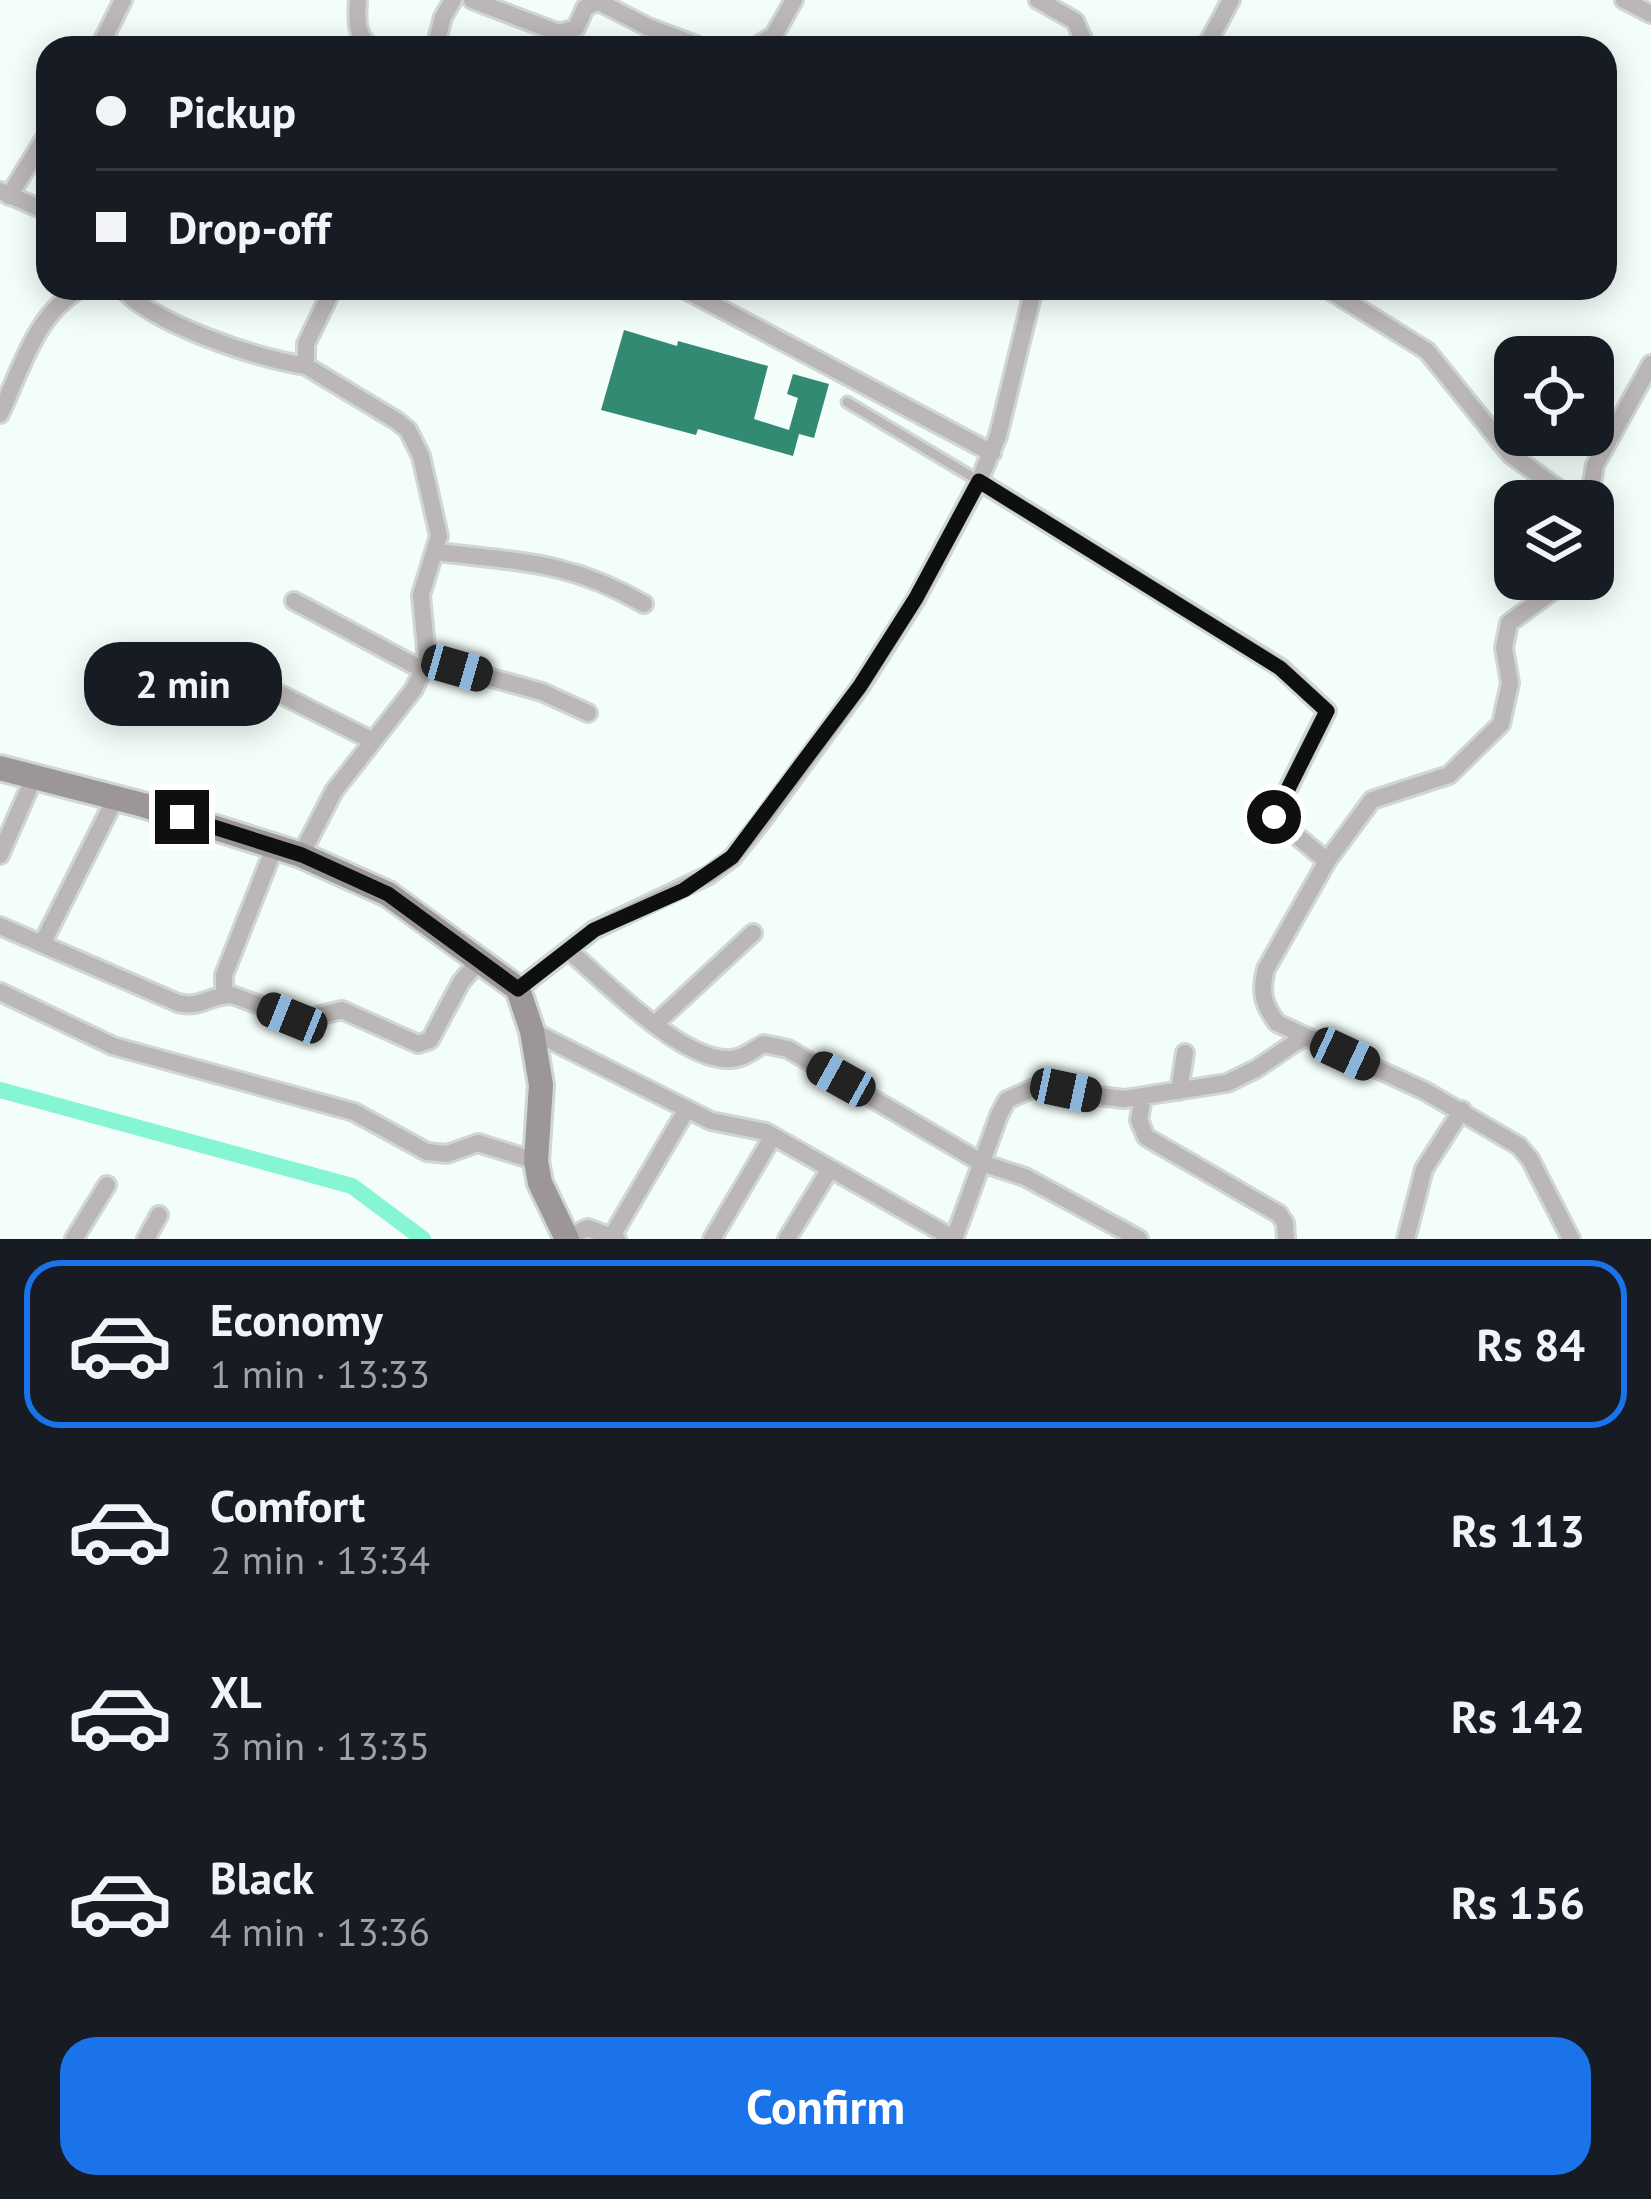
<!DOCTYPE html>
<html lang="en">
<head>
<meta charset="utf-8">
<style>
	body { margin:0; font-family:"PT Sans",sans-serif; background:#242831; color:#f1f3f6; height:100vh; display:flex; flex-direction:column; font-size:45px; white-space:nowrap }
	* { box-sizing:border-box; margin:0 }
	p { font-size:39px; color:#9ea1a6 }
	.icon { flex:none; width:66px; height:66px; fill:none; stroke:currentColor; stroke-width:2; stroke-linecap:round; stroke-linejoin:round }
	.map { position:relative; height:1239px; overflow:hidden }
	.side { display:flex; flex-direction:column; background:#171b24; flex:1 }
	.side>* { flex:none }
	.hud { position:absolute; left:36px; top:36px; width:1581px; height:264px; border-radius:36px; box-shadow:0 6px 30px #0003; display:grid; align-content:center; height:264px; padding:0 60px; background:#171b24 }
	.controls { position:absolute; left:1494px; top:336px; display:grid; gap:24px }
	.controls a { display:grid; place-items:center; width:120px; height:120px; border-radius:24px; background:#171b24; box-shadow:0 6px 30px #0003; font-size:60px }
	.end { position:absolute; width:54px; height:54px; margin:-27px; border:15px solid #0d100f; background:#fff; box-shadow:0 0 0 6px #fff }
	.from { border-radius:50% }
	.bubble { position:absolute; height:84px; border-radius:36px; background:#171b24; box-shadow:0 6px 30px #0003; font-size:39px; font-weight:700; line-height:84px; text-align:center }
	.car { position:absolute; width:36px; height:72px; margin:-36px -18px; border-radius:15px; box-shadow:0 0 9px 3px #0007; background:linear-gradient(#222 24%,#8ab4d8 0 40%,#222 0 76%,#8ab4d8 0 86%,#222 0) }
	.hud b { display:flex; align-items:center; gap:42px; height:114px; font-size:45px }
	.hud b+b { border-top:3px solid #363941 }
	.hud i { width:30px; height:30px; background:#f1f3f6 }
	ul { padding:21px 0 0; list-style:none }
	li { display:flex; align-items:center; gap:36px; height:168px; margin:0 24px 18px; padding:0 36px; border:6px solid transparent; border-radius:36px }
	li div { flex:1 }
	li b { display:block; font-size:45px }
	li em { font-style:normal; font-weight:700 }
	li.on { border-color:#1a73e8 }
	li>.icon { width:108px; height:108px; stroke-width:1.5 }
	.cta { display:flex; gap:24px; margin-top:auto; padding:24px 60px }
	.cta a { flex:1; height:138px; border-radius:36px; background:#1a73e8; color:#fff; font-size:48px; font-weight:700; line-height:138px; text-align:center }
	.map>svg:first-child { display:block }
</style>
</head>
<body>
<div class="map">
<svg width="1651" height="1239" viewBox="0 0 1651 1239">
	<rect width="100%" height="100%" fill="#f3fdf9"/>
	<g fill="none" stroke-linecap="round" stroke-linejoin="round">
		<path stroke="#85f5d4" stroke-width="16" d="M0 1090 352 1186 423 1239"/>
	</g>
	<path fill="#338a73" d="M624 330 677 346 678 341 768 366 754 419 789 430 798 398 787 394 793 374 829 384 814 438 799 434 793 456 698 429 696 435 601 410Z"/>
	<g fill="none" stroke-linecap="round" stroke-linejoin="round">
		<defs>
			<path id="lane" d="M847 402 979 481"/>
			<path id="street" d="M358 0C357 20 355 35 372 48
				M472 0 559 33 576 28 585 8 597 1 648 27 704 48
				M1038 0 1075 21 1087 48
				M1624 0 1651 14
				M99 48 123 0
				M347 48 365 42
				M435 48 443 17 453 0
				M754 48 774 35 794 0
				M1205 48 1231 0
				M0 191 48 212
				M9 196 48 133
				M122 288C154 325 257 358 306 366
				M682 288 992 453
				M1326 288 1427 351 1510 454 1575 501
				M0 414C21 370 36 312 82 288
				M979 481 1281 668 1327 711 1274 817 1327 861
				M1589 501 1595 465 1651 364
				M437 552C520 562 570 561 644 604
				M1569 579 1509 623 1504 648 1510 683 1501 724 1449 775 1372 800 1327 861 1266 969C1260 992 1263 1004 1277 1023L1425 1091 1519 1146 1530 1159 1571 1239
				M294 601 423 670
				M427 660 542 692 588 713
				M278 693 371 740
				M0 855 35 775
				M301 855 334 791 414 689 427 660 421 595 439 536 421 456 408 430 397 421 306 366V344L333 288
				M0 926 178 1003C201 1009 211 994 232 995L301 1020 342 1010 418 1044 430 1040 461 982 480 960
				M42 944 116 797
				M568 950C604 980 682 1062 730 1059 743 1059 752 1050 764 1044L788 1049 982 1163 1025 1177 1139 1239
				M518 989 594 930 709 875 732 858 761 822 860 687 916 599 979 481 998 436 1034 288
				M0 992 113 1046 354 1112 427 1152 447 1154 478 1143 536 1161
				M224 994V975L275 846
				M656 1023 753 933
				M532 1031 711 1121 766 1132 954 1239
				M1179 1091 1185 1053
				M1143 1097 1139 1120 1146 1137 1279 1214 1285 1223 1286 1239
				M612 1236 687 1109
				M566 1238 588 1228 617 1239
				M74 1239 107 1185
				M146 1239 159 1215
				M712 1239 773 1136
				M787 1239 830 1169
				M954 1239 999 1115 1007 1100 1034 1088 1124 1099 1227 1083 1256 1069 1305 1036
				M1406 1239 1424 1169 1462 1110"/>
			<path id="secondary" d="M0 768 143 805 301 855 388 894 518 989 532 1031 541 1085 536 1161 540 1183 567 1239"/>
		</defs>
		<use href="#lane" stroke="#ced7d4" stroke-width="15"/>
		<use href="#street" stroke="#ced7d4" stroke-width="22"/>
		<use href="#secondary" stroke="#ced7d4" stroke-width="30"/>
		<use href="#lane" stroke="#bcb7b7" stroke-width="9"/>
		<use href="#street" stroke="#bcb7b7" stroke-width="16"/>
		<use href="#secondary" stroke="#9d9697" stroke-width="24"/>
	</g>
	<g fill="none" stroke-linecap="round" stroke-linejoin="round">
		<path stroke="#0d100f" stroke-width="15" d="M182 817 302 855 388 894 518 989 594 930 684 890 732 857 860 686 916 598 979 481 1280 668 1327 711 1274 817"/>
	</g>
</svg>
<div class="controls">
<a><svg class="icon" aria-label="locate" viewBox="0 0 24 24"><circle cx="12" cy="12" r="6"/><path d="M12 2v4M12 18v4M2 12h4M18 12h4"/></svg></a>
<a><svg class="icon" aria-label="layers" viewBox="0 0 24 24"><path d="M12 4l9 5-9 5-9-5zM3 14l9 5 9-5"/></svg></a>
</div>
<i class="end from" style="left:1274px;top:817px"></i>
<i class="end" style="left:182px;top:817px"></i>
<div class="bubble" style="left:84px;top:642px;width:198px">2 min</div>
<i class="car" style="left:457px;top:668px;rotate:106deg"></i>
<i class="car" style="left:292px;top:1018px;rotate:292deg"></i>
<i class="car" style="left:1345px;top:1054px;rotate:115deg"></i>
<i class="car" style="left:841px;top:1079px;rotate:299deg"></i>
<i class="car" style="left:1066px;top:1090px;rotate:102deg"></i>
<div class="hud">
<b><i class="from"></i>Pickup</b>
<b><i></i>Drop-off</b>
</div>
</div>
<section class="side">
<ul>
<li class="on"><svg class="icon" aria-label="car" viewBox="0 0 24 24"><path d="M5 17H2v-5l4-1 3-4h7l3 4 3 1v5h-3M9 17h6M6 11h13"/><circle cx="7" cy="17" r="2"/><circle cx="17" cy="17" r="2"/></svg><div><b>Economy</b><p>1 min · 13:33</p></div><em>Rs 84</em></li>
<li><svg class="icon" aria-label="car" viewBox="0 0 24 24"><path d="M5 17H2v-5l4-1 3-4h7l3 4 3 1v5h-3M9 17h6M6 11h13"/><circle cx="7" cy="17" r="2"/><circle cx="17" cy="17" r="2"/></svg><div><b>Comfort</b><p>2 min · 13:34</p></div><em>Rs 113</em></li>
<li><svg class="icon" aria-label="car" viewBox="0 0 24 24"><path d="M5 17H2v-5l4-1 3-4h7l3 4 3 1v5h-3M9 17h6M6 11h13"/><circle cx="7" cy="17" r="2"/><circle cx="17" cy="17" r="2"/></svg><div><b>XL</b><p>3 min · 13:35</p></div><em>Rs 142</em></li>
<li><svg class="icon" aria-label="car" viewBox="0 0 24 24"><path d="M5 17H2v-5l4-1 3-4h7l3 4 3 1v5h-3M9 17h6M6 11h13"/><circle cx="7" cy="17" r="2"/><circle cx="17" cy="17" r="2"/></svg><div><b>Black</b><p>4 min · 13:36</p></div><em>Rs 156</em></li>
</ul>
<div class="cta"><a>Confirm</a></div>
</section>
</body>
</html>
